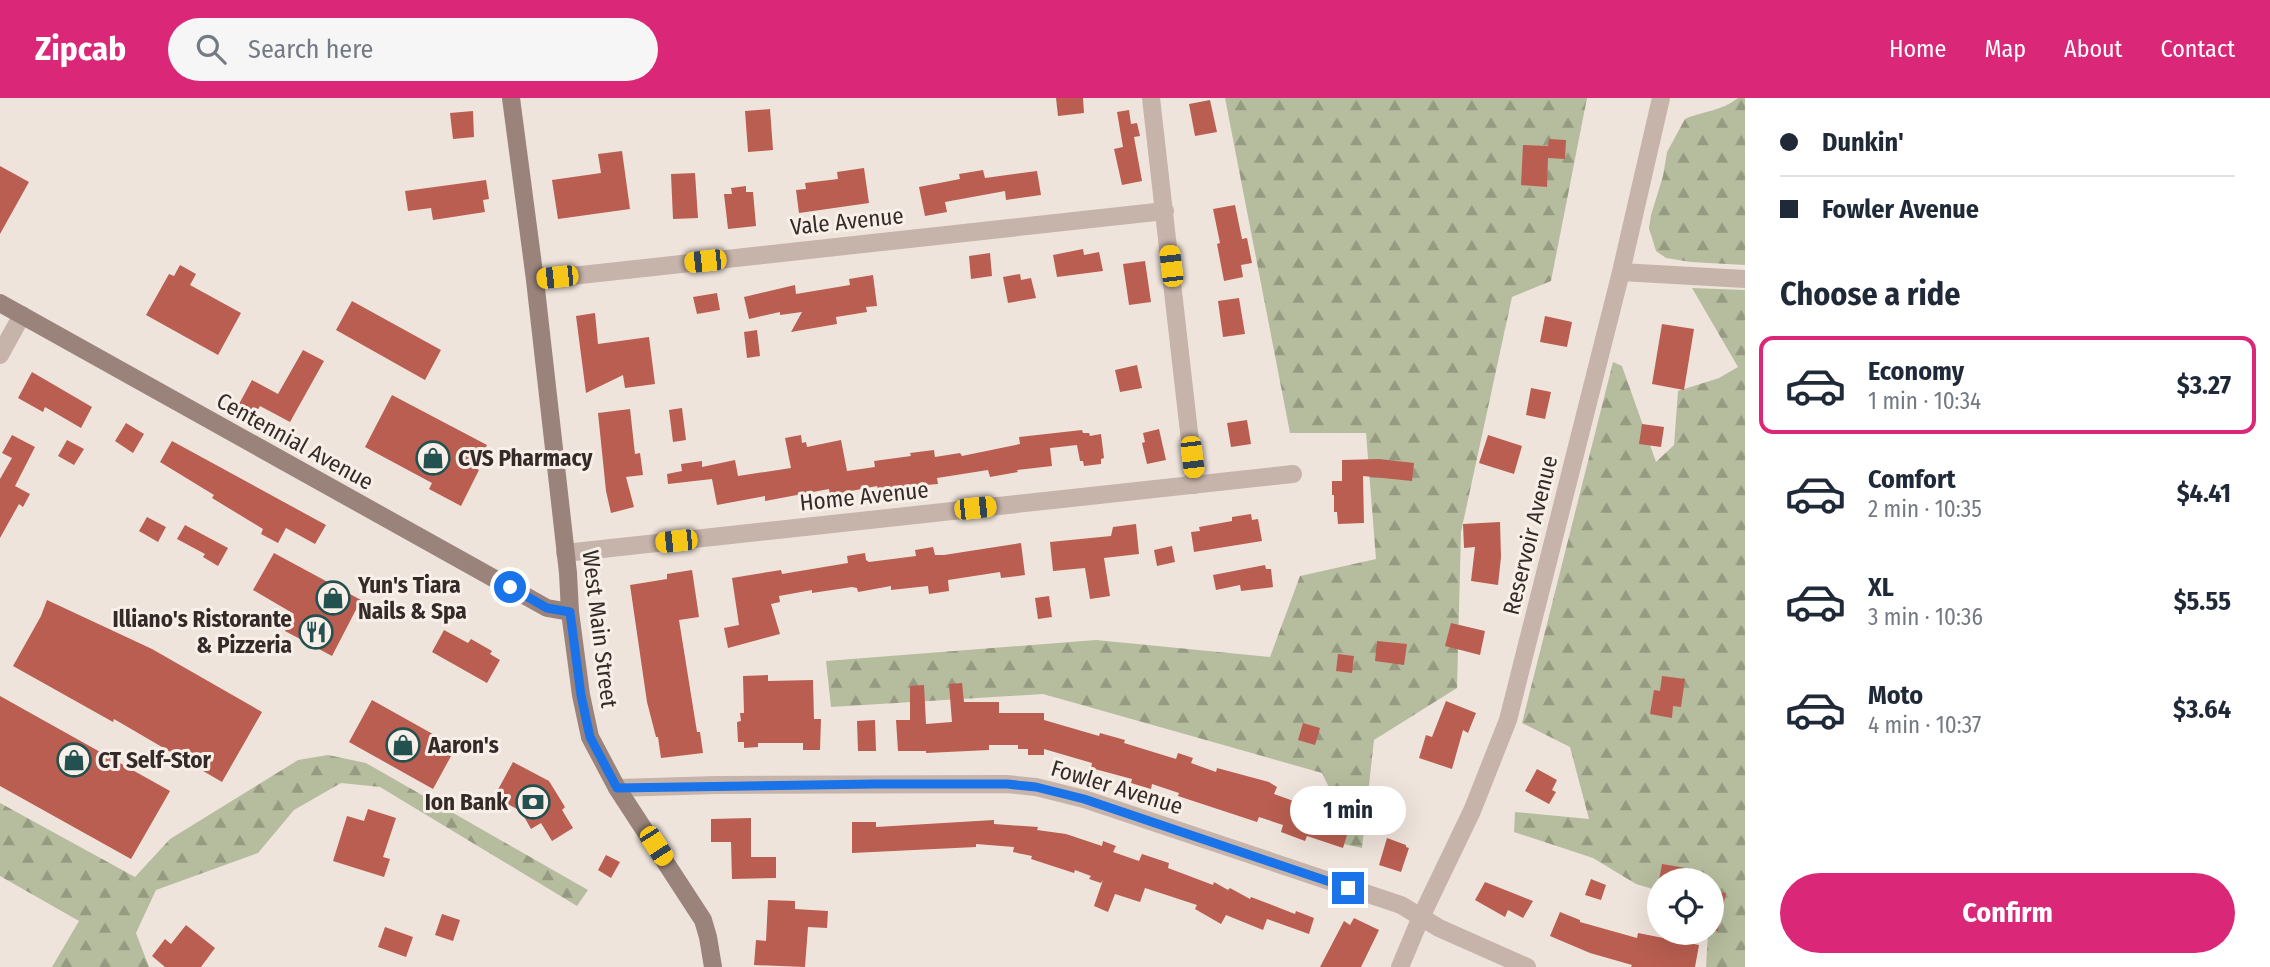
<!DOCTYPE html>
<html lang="en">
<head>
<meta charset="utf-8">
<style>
	body { margin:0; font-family:"Fira Sans Condensed",sans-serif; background:#f6f6f7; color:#1f2937; height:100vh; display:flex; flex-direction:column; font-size:26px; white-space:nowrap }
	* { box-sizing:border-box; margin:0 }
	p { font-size:23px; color:#747a83 }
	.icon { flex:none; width:38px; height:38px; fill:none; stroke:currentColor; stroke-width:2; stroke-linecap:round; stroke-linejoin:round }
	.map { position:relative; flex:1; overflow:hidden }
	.sheet { display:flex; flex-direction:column; background:#fff; width:525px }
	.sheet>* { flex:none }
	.guide { display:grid; align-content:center; height:154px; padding:0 35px; background:#fff }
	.controls { position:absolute; left:1647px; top:770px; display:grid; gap:14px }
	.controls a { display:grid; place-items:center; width:77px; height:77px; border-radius:50%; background:#fff; box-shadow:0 7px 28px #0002; font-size:35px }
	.end { position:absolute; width:32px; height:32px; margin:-16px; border:9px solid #1a73e8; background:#fff; box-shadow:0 0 0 4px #fff }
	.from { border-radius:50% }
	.bubble { position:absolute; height:49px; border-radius:24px; background:#fff; box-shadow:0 7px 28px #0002; font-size:23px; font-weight:700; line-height:49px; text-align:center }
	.car { position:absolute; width:21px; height:42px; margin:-21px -10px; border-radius:9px; box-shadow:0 0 5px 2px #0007; background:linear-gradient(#f5c518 24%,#345 0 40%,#f5c518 0 76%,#345 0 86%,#f5c518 0) }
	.guide b { display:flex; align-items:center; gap:24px; height:66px; font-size:26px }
	.guide b+b { border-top:2px solid #e0e1e3 }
	.guide i { width:18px; height:18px; background:#1f2937 }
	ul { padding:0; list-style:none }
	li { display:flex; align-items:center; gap:21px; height:98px; margin:0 14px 10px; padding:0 21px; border:4px solid transparent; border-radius:14px }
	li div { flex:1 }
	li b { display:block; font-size:26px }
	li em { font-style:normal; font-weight:700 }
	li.current { border-color:#db2777 }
	li>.icon { width:63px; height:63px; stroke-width:1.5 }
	h2 { padding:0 35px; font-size:32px; line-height:84px }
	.button { display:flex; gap:14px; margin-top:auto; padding:14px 35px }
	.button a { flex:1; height:80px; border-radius:42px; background:#db2777; color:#fff; font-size:28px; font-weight:700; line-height:80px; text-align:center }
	header { display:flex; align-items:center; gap:42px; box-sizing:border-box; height:98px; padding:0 35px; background:#db2777; color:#fff }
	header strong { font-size:33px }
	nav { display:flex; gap:38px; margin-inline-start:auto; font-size:24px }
	.search { width:490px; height:63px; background:#f6f6f7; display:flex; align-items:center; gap:18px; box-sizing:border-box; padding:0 24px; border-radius:38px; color:#747a83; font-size:26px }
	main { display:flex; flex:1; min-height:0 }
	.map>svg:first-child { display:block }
</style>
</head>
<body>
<header>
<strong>Zipcab</strong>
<div class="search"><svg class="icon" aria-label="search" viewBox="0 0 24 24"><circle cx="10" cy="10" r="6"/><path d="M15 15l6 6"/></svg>Search here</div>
<nav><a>Home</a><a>Map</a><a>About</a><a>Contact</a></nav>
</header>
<main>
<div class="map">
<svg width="1745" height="869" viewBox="0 0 1745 869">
	<defs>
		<pattern id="forest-firs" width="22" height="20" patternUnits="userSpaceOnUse" patternTransform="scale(1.75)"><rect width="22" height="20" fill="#b6bd9e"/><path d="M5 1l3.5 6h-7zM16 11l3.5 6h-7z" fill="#959a81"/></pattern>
	</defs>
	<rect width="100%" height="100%" fill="#efe4dc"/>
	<path fill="url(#forest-firs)" d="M1225 0H1587L1551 183 1512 199 1461 434 1457 590 1374 642 1362 750 1334 744 1337 706 1322 675 1043 596 831 609 826 563 1096 542 1270 559 1300 478 1376 461 1366 335H1290Z
		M1738 0H1745V167L1691 164 1666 160 1656 153 1649 130 1651 117 1663 78 1667 54 1685 21C1703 13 1722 13 1738 0Z
		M1692 190 1745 192V869H1706L1708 835H1712V782H1659V793L1636 786 1593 760 1514 734 1515 714 1589 721 1570 649 1522 625 1613 264 1622 268 1656 364 1674 347 1678 293 1719 280 1738 269Z
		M328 657 366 665 588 792 577 808 380 689 341 685 294 712 258 755 156 792 136 835 149 869H52L79 823 0 778V705L135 779 170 741 298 662Z"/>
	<path fill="#b95e50" d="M1056 0H1083L1084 15 1058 18Z
		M1210 2 1217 34 1195 38 1189 6Z
		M770 11 773 52 748 54 745 13Z
		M1129 12 1131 26 1137 25 1140 38 1134 39 1142 83 1122 87 1114 51 1123 49 1117 14Z
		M473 13 474 39 453 41 450 15Z
		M1549 41 1566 42 1565 61 1548 60 1547 89 1521 87 1523 47 1548 48Z
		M622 53 630 111 558 121 552 82 601 75 598 56Z
		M0 68 29 84 0 136Z
		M864 70 869 105 799 115 796 92 806 91 805 85 838 81 837 74Z
		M983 72 985 80 1037 73 1041 97 1006 102 1005 93 945 104 947 114 925 118 919 89 960 81 959 76Z
		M695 75 698 120 673 121 671 76Z
		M486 82 489 101 483 102 485 114 433 122 431 110 408 113 405 93Z
		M746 88V94H753L756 128 728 131 724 96H732L731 90Z
		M1235 107 1242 141 1247 140 1252 165 1241 167 1243 179 1224 183 1217 146 1220 145 1213 111Z
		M1083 151 1084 157 1099 154 1103 173 1057 179 1053 157Z
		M990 155 992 178 971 181 969 158Z
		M1145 163 1151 204 1129 207 1123 166Z
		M180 167 196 176 190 187 241 215 218 257 146 217 169 176 174 178Z
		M1020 176 1021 182 1031 180 1036 200 1008 205 1003 179Z
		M873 177 877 208 866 209 867 214 836 219 837 226 791 234 802 214 780 217V214L749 221 744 199 795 187 796 196 850 187 849 181Z
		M717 195 720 212 697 216 693 199Z
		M1239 200 1245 236 1223 239 1218 203Z
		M352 203 441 252 425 282 336 232Z
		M595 215 598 246 649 239 655 286 625 290 623 277 586 295 576 218Z
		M1545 218 1572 224 1567 249 1540 244Z
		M1662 226 1694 231 1684 292 1652 286Z
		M757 232 760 258 747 260 744 234Z
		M303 252 324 263 290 324 260 308 256 315 239 306 252 282 278 296Z
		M1137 267 1142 290 1120 294 1115 272Z
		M32 274 92 309 81 330 45 309 43 314 18 300Z
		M1531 290 1551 294 1545 321 1526 317Z
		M392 297 487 347 475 370 479 372 461 408 429 391 432 385 365 349Z
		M682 310 686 342 673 344 669 312Z
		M630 311 635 356 640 355 643 377 626 379 634 409 611 415 606 393 598 315Z
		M1247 322 1251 346 1231 349 1227 325Z
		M126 325 144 336 133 355 115 343Z
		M1642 326 1664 329 1661 349 1639 346Z
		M1159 331 1166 362 1147 366 1142 345 1145 344 1143 335Z
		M1082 332 1083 335H1089L1090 338 1101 336 1104 360 1101 361V366L1084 368 1083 363H1080L1077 347 1050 350 1052 368 1017 372 1018 374 990 379 988 372 937 380 938 386 878 391 877 388 830 397 829 391 765 403V398L717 407 712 381 668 386 667 376 682 373 681 366 702 363V369L735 362 738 378 791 370 785 340 801 337 802 345 806 344 807 349 841 342 847 373 875 369 874 363 911 358 910 355 934 352 935 359 960 355 962 358 1020 346 1019 339Z
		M12 337 35 349 15 388 30 396 23 409 19 406 0 440V381L12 360 2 355Z
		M1488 337 1522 348 1514 376 1479 365Z
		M67 342 84 351 74 367 58 358Z
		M172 343 326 427 315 446 286 430 278 445 261 436 263 431 212 400 214 397 160 364Z
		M1379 361 1414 365 1412 383 1363 378 1364 425 1338 426 1337 414H1334V397H1332V383H1342V362Z
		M1251 416 1252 422 1258 421 1262 443 1194 454 1191 434 1200 433 1199 429 1232 423V419Z
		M147 419 166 429 158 444 139 433Z
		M1500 424 1501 459 1498 487 1471 483 1475 449 1464 450 1463 426Z
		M1136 426 1139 456 1104 460 1110 498 1090 501 1085 470 1053 473 1050 444 1111 438 1113 429Z
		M185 427 228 450 218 468 203 459 205 456 177 441Z
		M1021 445 1025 477 1001 480 1000 474 948 482 949 493 929 496 928 488 891 492V488L858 494 857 490 852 489 812 495V492L779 498 780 504 771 506 780 536 728 550 724 530 739 527 732 480 781 472 782 476 848 465 847 458 865 455 866 462 869 464 916 458 915 452 933 449 935 457H944Z
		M1172 448 1175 464 1157 468 1154 452Z
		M274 455 361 502 332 558 285 533 294 516 253 492Z
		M1265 467 1266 471H1271L1273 489 1241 493 1240 487 1216 492 1213 477Z
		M692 472 699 519 679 522 697 634H700L703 655 661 660 658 639H656L647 604 630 487 667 481V476Z
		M1049 498 1052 519 1038 521 1035 500Z
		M47 502 152 551 262 614 222 684 114 621 113 624 13 568 41 518Z
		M1451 525 1485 533 1480 557 1445 548Z
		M444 532 468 545 471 541 492 553 490 556 500 562 487 585 432 554Z
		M1377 543 1407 546 1404 567 1375 563Z
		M1338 556 1354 558 1352 575 1336 573Z
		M768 577V583L813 582 814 621H821L820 652H803V645H758V649L744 650V644H738L737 624 741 623 740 615H744L743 578Z
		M1662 578 1685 581 1681 609 1673 608 1672 620 1650 616 1654 592 1660 593Z
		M962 585 964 604H999V615H1044V622L1099 638 1100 635 1125 642 1124 645 1176 661 1178 655 1193 660 1191 665 1216 674 1217 670 1269 684 1277 689 1274 696 1316 711 1315 716 1350 727 1343 750 1307 738 1305 743 1281 734 1283 727 1259 719 1257 724 1178 698 1179 695 1152 686 1151 691 1131 685 1132 681 1091 670 1092 665 1044 651V657H1028V651H1018V647H989V652L926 655V653H898L896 622H910V588L924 587 926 626 952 624 949 586Z
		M0 598 170 693 131 761 0 688Z
		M372 602 456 649 433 691 349 644Z
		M1446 603 1476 615 1468 635 1463 632 1452 671 1419 660 1426 637 1432 639Z
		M875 622 876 653H858L857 623Z
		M1303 625 1320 630 1315 647 1298 642Z
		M513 664 549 683 565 709 562 712 573 730 552 743 541 725 531 731 521 713 494 699Z
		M1537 671 1557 682 1552 692 1556 694 1549 706 1525 693Z
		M368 711 396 720 383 759 390 761 384 779 333 763 347 718 364 723Z
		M751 720V759H776V780L732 781 731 744H711V721Z
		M994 722V726L1038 729 1037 732 1066 736 1102 748 1103 743 1116 748 1113 754 1139 763 1142 756 1169 765 1168 770 1213 787 1214 784 1228 792 1230 790 1250 801 1251 799 1295 816 1296 813 1314 820 1309 836 1267 821 1263 832 1226 817 1221 826 1195 811 1197 807 1145 790 1140 804 1115 796 1108 814 1094 808 1103 782 1101 785 1089 781 1091 778 1075 772 1074 775 1031 761 1032 758 1013 754 1014 749 976 746V749L852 755V724H876V729Z
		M1387 740 1406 747V749L1409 750 1401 774 1379 767Z
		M606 757 620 764 611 780 598 772Z
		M1662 766 1686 770 1684 782H1659Z
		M1591 781 1606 787 1601 802 1585 797Z
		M1485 784 1533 803 1523 820 1508 812 1505 819 1475 802Z
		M1712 793 1726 795 1718 833H1712Z
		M768 802 795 803V811L828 813 827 830 808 829 805 869 754 867 756 842 766 843Z
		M1560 814 1580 822V824L1637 840 1638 835 1699 847 1695 869H1631L1632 867 1590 855 1550 838Z
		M442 816 460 822 453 843 435 837Z
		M1354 820 1379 832 1361 869H1320L1344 823 1350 827Z
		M186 827 215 850 201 869H165L152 858 165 841 171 846Z
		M385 829 413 839 406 859 378 849Z"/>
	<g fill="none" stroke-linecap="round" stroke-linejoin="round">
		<path stroke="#c6b3aa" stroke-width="18" d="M1151 0 1195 387
			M1621 174 1745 181
			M535 182 1165 113
			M0 257 22 217
			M565 455 1293 376
			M617 690 717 687 1007 686 1036 689 1084 701 1401 807 1439 830 1527 869
			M1400 869 1421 819 1472 713 1508 622 1621 174 1661 0"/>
		<path stroke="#99837b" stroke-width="18" d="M511 0 535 182 568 475 570 514 581 597 590 639 617 690 703 822 708 839 713 869
			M0 205 547 510 570 514"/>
	</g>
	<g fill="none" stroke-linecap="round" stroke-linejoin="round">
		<path stroke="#1a73e8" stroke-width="9" d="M510 489 547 510 570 514 581 597 590 639 617 690 875 686H1007L1036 689 1084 701 1348 790"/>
	</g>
	<defs>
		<symbol id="shop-ring" viewBox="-11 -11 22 22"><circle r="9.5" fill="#f7efe8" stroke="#22514f" stroke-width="1.5"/><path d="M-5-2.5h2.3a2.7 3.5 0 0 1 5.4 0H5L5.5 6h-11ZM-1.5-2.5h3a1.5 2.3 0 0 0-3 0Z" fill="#22514f"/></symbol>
		<symbol id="restaurant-ring" viewBox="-11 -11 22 22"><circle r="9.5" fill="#f7efe8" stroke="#22514f" stroke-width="1.5"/><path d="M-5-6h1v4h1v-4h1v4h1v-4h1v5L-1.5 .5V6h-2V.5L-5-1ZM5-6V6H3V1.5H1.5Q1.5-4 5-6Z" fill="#22514f"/></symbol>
		<symbol id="bank-ring" viewBox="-11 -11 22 22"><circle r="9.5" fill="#f7efe8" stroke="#22514f" stroke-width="1.5"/><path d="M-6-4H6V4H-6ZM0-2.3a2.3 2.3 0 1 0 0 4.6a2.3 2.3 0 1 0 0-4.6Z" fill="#22514f"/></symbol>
	</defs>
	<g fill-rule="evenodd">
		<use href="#shop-ring" x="414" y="341" width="38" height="38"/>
		<use href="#shop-ring" x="314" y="481" width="38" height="38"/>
		<use href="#restaurant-ring" x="297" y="515" width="38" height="38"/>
		<use href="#shop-ring" x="384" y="628" width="38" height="38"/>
		<use href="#shop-ring" x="55" y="643" width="38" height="38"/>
		<use href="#bank-ring" x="514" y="685" width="38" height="38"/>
	</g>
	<g text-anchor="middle" stroke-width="6" stroke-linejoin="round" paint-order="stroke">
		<g font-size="23" fill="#342b28" stroke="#f7efe8">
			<text transform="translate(847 123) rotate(-6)" y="8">Vale Avenue</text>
			<text transform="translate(295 343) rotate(29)" y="8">Centennial Avenue</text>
			<text transform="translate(864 398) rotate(-6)" y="8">Home Avenue</text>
			<text transform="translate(1530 437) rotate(-76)" y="8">Reservoir Avenue</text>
			<text transform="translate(600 531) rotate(83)" y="8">West Main Street</text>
			<text transform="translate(1117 689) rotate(17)" y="8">Fowler Avenue</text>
		</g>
		<g font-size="23" font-weight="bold" fill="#342b28" stroke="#f7efe8" text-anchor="start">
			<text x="458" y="368">CVS Pharmacy</text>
			<text x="358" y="495">Yun's Tiara<tspan x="358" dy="26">Nails &amp; Spa</tspan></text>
			<text x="292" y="529" text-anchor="end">Illiano's Ristorante<tspan x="292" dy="26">&amp; Pizzeria</tspan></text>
			<text x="428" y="655">Aaron's</text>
			<text x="98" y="670">CT Self-Stor</text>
			<text x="508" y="712" text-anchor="end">Ion Bank</text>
		</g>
	</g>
</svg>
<div class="controls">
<a><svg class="icon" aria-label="locate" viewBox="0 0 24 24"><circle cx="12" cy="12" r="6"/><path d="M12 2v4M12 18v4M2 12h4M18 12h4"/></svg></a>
</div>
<i class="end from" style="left:510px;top:489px"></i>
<i class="end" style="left:1348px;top:790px"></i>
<div class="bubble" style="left:1290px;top:688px;width:116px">1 min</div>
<i class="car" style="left:705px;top:163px;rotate:264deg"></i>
<i class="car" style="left:1171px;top:168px;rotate:353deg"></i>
<i class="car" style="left:557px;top:179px;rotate:264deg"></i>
<i class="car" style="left:1192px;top:359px;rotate:173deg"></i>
<i class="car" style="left:975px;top:410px;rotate:84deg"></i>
<i class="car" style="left:676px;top:443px;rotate:264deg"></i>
<i class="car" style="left:656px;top:748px;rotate:147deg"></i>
</div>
<section class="sheet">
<div class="guide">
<b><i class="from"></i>Dunkin'</b>
<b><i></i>Fowler Avenue</b>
</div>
<h2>Choose a ride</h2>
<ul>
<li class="current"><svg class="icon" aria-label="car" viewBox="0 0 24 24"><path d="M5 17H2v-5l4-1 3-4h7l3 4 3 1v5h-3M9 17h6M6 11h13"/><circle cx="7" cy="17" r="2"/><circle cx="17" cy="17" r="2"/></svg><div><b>Economy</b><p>1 min · 10:34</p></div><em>$3.27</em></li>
<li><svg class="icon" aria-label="car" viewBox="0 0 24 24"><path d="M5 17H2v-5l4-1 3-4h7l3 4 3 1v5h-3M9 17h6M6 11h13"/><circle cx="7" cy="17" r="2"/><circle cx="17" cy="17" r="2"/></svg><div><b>Comfort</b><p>2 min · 10:35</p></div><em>$4.41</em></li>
<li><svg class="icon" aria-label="car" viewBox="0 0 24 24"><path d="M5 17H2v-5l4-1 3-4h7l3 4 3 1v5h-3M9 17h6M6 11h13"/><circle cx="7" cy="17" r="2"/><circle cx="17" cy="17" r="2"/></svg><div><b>XL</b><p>3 min · 10:36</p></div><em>$5.55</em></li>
<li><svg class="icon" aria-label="car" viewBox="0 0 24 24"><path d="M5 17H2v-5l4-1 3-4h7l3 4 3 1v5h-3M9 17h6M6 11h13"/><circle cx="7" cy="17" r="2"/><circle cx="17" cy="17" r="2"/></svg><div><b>Moto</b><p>4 min · 10:37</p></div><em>$3.64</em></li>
</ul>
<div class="button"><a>Confirm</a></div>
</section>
</main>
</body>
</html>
